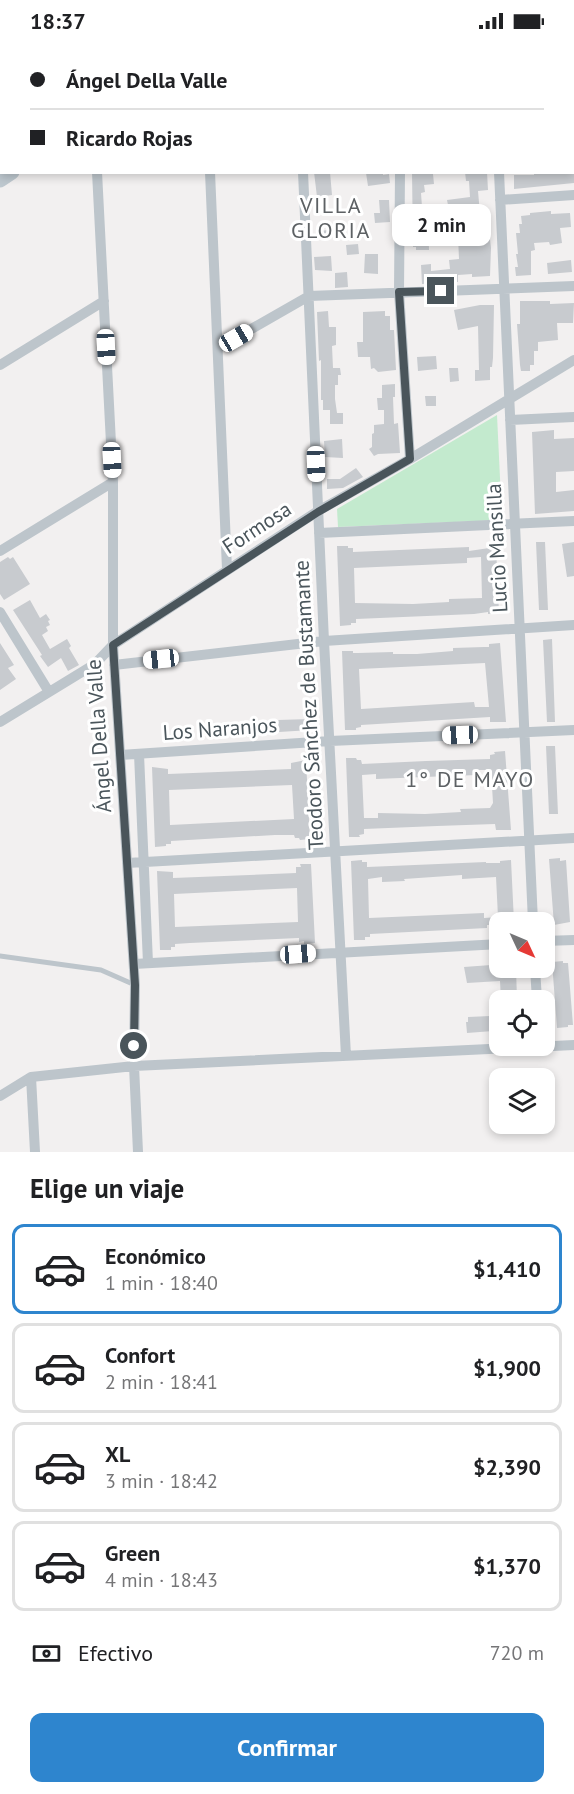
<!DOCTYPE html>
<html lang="es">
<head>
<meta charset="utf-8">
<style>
	body { margin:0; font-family:"PT Sans",sans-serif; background:#f2f2f2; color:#202124; height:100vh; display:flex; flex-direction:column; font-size:22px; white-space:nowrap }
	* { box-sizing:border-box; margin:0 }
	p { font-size:20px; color:#757577 }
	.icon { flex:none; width:33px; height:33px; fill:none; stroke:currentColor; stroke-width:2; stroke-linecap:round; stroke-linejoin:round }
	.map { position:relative; height:1110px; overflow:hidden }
	.panel { display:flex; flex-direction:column; background:#fff; flex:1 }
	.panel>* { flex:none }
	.guide { position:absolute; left:0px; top:0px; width:574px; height:132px; box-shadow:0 3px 9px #0003; display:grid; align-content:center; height:132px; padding:0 30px; background:#fff }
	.needle { width:39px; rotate:134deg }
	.buttons { position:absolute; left:489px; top:870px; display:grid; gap:12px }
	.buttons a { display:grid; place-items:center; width:66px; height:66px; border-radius:12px; background:#fff; box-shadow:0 3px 9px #0003; font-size:30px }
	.end { position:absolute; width:27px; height:27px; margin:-14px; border:8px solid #4a555b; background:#fff; box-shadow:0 0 0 3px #fff }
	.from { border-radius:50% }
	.bubble { position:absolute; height:42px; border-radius:12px; background:#fff; box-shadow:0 3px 9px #0003; font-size:20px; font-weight:700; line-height:42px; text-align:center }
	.car { position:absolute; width:18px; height:36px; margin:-18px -9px; border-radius:8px; box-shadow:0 0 4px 2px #0007; background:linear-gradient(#fff 24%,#345 0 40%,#fff 0 76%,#345 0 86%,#fff 0) }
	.guide b { display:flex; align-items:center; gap:21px; height:57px; font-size:22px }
	.guide b+b { border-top:2px solid #e0e0e0 }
	.guide i { width:15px; height:15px; background:#202124 }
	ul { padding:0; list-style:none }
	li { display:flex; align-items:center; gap:18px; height:90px; margin:0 12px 9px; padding:0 18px; border:3px solid #e0e0e0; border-radius:12px }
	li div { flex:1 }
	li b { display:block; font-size:22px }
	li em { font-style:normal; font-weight:700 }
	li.active { border-color:#2e85ce }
	li>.icon { width:54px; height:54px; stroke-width:1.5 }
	h2 { padding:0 30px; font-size:27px; line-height:72px }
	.pay { display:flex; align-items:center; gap:15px; height:66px; padding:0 30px; font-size:22px }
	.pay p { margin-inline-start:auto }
	.primary-button { display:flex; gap:12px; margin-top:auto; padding:12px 30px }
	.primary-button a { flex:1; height:69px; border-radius:12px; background:#2e85ce; color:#fff; font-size:24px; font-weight:700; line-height:69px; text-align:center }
	.status { display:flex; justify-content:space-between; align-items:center; height:42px; padding:0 30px; background:#fff; direction:ltr }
	.status svg { height:16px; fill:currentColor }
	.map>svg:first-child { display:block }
</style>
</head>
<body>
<div class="status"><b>18:37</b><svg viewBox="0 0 49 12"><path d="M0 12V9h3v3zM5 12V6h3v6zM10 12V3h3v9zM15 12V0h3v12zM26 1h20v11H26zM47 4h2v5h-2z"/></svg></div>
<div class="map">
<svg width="574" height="1110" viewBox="0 0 574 1110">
	<rect width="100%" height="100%" fill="#f2f0f0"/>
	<path fill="#c3eace" d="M497 373 502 478 338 485 337 467Z"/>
	<path fill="#c8cbcf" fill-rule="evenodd" d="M314 130H330L332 153 317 155Z
		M383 130V133L389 132 390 141 368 144 366 131Z
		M412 130 433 132 434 142 424 143 425 150 421 151 422 165 434 164V173L428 175 429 208H416V205H413Z
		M465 130H487L488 148 478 149 480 172 487 171 491 206 490 234 472 235V232L458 233V240L422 242 421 223 431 222V229L450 227 449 218 459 217 458 194 451 195V187L472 186 470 166 449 168 447 158 470 155 469 139H466Z
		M534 130 574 132V141L514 147V133H534Z
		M379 158H389L390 180 375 181 374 171H380Z
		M551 169V172L570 171 571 185 560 186 562 201 550 203 549 200 534 201 535 208 531 209V233L516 234 515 225H518L516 212H518L516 191H520L519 182H522L521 174 530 173V171Z
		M329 188 330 196 319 197 318 189Z
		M358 202 359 212 347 213 346 203Z
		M365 212H378V232L364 231Z
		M331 214 332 229 315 228 314 215Z
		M571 218 572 230 548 232 547 221Z
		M347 230 348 245 335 246V231Z
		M520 259H550V262L574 261 573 281H557L558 298 538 300V309H534V323H530V329H521L520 323 517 282H520Z
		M480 263H494L493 316 492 325H490V338L475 339V328H479L478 284 458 288 454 268Z
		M328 269 329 285H336V303L332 304 333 326H340L341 333H338V343H335V357L337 371H343V382H330V368H323V358H321V318L319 319 317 270Z
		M385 269V274H390V288H394L396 328 378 330 374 326 371 327 370 315H358L357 300H363V270Z
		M436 314 437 327 418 329 417 315Z
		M449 326H458L459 339 450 340Z
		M395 342V355H393L394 382 398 381 400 411 378 412 374 414 369 407 372 405V392L374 391V383L384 382V368H378L377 356H382V343Z
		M425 354H436V364H426Z
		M554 388V397L574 396V429L556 430V450L574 448V469L535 472 532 390Z
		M342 397 343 416 325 415 324 399Z
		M356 426 363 435 343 446 327 447V437H340Z
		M536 500H545L548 568H539Z
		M574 500V534L567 535 562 502Z
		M337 504H348V506H353V510L469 505V509L496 505 499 571 488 572V570L474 572 356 577V581H351V583L340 584ZM481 515 482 556 449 557V560L413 562 355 561 354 526 467 521V516Z
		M8 515 10 517 13 515 30 542 4 558 0 552V520Z
		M30 558 40 576 46 572 50 578 48 579 50 583 46 585 48 589 42 593 50 607 67 597 71 604 69 606 79 623 68 629 61 616 48 625 40 614 42 613 13 568Z
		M552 597 555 680H547L543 598Z
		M0 601 14 623 8 626 16 637 0 648Z
		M500 601 506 680H490V675L361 683V685L356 686V688H345L342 609H353V611H358L393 610V612H417L453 609V606L484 605H489V602ZM485 621 489 665H475L474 660 361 667 359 627Z
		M310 677 311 688 279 690 278 678Z
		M546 704H555L558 772H549Z
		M505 709 511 788H496L495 782 437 784 364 787V792L359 793 360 795H349L346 716H356L357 718H361L362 722 426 719 490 717V713L495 712 494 710ZM477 728H491L493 761 490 766 460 767 461 770 425 772 378 771V776H364L362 733 376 732V737L424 735 477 733Z
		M306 718 310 797 300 798 299 796H295L294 793H275L171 799V802H166V804L155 805 152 725 168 727V732L291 727V721ZM292 743 294 777 170 783 169 748Z
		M560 816V819L566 818 570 880 554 883 549 817Z
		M362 818V820H367V825L486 820V821H500V819L511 818 514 880H500V883H487V886L370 892V895H365V898H354L351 819ZM462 833V837L496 835 498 875 484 876V871L369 876 368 837 382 835V840L405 839 404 837Z
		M300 822H311L315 901 304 902V899L299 900V896L190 901 175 902V905H171V908H160L157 829 173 830V836L296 831V825H301ZM297 846 298 880 175 885 174 852Z
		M563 919V921H568L573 983H568V985L557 986 552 920Z
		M491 923V926H516L517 958H501L500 939 467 941 464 925Z
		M490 974V979H493V989L467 991 466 980H468V975Z"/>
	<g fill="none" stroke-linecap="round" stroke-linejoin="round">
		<path stroke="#7fc49b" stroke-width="1.5" stroke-dasharray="4.5 3" stroke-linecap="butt" d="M47 2 50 0
			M0 31 2 30"/>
		<path stroke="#bdc5cb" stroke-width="5" d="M0 914 101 928 135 943"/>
		<path stroke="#bdc5cb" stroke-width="10" d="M295 0V2
			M396 0V2
			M494 0V2
			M573 64H574
			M97 130 113 440V603L135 943 134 1024 138 1110
			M210 130 227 527
			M303 130 324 599 346 1014
			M400 130 399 250 410 417
			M499 130 533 880
			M500 158 574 153
			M218 306 309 254 574 244
			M0 323 104 259
			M510 378 574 375
			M319 491 574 479
			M0 509 113 440
			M0 570 49 650
			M114 623 324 599 574 583
			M0 680 95 622 113 603 318 469 410 417 574 318
			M139 712 148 921
			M120 713 330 699 574 688
			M127 821 574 796
			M544 899 574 898
			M134 922 500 902
			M535 926 537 958
			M31 1035 35 1110
			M0 1054 31 1035 134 1024 574 1003"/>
		<path stroke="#bec8cf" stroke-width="15" d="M222 2 224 0
			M0 138 12 130"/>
		<path stroke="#b3b6b9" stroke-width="3" d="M119 2 122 0
			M137 2 140 0
			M0 75 2 74"/>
	</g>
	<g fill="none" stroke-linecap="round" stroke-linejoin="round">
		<path stroke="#4a555b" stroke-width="8" d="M134 1004 135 943 113 603 318 470 410 417 399 250 441 249"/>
	</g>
	<g text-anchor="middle" stroke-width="6" stroke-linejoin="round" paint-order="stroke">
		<g font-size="21" fill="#4a555b" stroke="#fff">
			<text transform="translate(257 486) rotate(-33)" y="7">Formosa</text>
			<text transform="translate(497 506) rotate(-93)" y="7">Lucio Mansilla</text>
			<text transform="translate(309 663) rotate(-93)" y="7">Teodoro Sánchez de Bustamante</text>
			<text transform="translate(220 687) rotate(-4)" y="7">Los Naranjos</text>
			<text transform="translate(99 694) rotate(-94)" y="7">Ángel Della Valle</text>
		</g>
		<g font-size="22" letter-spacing="1.5" fill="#5d6164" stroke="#fff">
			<text x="331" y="171">VILLA<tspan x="331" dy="25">GLORIA</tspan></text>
			<text x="470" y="745">1° DE MAYO</text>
		</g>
	</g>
</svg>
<div class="buttons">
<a><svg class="needle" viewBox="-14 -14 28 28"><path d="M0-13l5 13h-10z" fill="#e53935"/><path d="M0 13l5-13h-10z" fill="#757577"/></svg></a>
<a><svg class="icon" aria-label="locate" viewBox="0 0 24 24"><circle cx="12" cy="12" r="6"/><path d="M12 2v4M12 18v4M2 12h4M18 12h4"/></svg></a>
<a><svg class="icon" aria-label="layers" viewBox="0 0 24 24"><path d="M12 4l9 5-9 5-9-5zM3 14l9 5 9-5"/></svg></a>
</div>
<i class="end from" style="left:134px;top:1004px"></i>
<i class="end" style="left:441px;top:249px"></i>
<div class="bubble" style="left:392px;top:162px;width:99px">2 min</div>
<i class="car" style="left:236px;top:296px;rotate:60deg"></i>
<i class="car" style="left:106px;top:305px;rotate:177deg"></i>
<i class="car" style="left:112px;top:418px;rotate:177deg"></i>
<i class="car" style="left:316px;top:422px;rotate:178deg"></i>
<i class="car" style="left:161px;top:617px;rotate:264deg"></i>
<i class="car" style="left:460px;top:693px;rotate:268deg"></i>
<i class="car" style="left:298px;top:912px;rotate:86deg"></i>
<div class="guide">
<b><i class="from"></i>Ángel Della Valle</b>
<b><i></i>Ricardo Rojas</b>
</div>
</div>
<section class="panel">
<h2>Elige un viaje</h2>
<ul>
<li class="active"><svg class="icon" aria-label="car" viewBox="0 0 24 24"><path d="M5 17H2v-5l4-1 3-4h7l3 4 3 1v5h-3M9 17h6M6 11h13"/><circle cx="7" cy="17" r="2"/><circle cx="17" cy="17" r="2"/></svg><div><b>Económico</b><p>1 min · 18:40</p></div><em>$1,410</em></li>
<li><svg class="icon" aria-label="car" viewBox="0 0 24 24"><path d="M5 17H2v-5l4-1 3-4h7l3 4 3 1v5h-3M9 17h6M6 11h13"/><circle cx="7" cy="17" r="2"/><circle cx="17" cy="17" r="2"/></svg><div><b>Confort</b><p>2 min · 18:41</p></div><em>$1,900</em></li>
<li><svg class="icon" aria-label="car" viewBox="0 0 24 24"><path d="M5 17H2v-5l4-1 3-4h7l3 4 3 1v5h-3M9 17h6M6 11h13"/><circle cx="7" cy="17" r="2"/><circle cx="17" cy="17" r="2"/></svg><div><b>XL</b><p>3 min · 18:42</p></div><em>$2,390</em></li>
<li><svg class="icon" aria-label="car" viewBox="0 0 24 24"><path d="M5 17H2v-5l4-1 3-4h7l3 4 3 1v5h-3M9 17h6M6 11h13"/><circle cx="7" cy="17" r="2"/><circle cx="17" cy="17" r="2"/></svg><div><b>Green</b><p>4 min · 18:43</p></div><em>$1,370</em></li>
</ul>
<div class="pay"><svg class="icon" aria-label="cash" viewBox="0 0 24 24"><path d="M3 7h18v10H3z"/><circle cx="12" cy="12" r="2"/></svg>Efectivo<p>720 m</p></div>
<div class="primary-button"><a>Confirmar</a></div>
</section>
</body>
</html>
